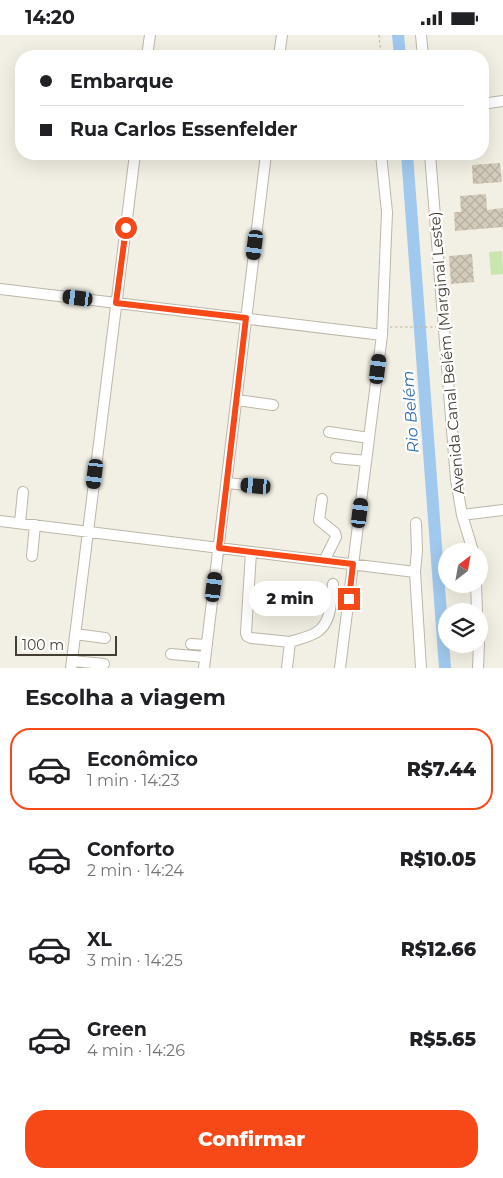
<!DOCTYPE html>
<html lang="pt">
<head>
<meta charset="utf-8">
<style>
	body { margin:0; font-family:Montserrat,sans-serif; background:#f2f2f2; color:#202124; height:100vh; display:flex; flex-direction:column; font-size:19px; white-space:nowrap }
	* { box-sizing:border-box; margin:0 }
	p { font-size:16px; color:#757577 }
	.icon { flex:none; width:28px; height:28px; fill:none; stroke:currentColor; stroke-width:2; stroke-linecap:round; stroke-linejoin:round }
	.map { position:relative; height:633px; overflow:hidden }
	.side { display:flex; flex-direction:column; background:#fff; flex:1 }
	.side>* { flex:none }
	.top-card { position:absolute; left:15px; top:15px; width:474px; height:110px; border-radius:20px; box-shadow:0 5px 20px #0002; display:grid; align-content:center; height:110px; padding:0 25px; background:#fff }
	.needle { width:32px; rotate:31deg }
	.buttons { position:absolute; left:438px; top:508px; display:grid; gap:10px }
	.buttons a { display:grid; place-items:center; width:50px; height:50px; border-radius:50%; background:#fff; box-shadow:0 5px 20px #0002; font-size:25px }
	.scale { position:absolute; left:15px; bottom:12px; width:102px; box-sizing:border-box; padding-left:5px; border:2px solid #443f34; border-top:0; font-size:14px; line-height:18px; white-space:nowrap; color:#443f34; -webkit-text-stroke:4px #fff; paint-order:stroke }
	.end { position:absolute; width:22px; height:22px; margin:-11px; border:6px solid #f64917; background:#fff; box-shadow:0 0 0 2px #fff }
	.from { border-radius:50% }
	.bubble { position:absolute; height:35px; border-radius:18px; background:#fff; box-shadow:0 5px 20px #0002; font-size:16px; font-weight:800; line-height:35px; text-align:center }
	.car { position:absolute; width:15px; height:30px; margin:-15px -8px; border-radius:6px; box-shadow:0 0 4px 1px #0007; background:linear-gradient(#222 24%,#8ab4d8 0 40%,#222 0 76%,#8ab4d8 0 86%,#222 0) }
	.top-card b { display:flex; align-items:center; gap:18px; height:48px; font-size:19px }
	.top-card b+b { border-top:1px solid #e0e0e0 }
	.top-card i { width:12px; height:12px; background:#202124 }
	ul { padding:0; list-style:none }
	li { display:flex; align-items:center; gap:15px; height:82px; margin:0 10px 8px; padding:0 15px; border:2px solid transparent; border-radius:20px }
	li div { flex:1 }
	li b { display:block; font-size:19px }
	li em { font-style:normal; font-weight:800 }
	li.on { border-color:#f64917 }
	li>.icon { width:45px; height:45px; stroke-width:1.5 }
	h2 { padding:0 25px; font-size:22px; line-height:60px }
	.primary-button { display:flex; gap:10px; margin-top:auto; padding:10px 25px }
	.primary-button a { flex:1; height:58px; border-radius:20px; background:#f64917; color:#fff; font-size:20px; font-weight:800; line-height:58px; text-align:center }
	.status { display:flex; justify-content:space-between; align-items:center; height:35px; padding:0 25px; background:#fff; direction:ltr }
	.status svg { height:14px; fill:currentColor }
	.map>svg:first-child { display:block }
</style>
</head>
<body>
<div class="status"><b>14:20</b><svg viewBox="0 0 49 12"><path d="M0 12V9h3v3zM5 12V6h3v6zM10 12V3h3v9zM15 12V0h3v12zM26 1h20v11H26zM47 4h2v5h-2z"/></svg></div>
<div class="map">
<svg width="503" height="633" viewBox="0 0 503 633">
	<defs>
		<pattern id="building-cross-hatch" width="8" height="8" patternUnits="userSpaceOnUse" patternTransform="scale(1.25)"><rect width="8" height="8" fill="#d3cbba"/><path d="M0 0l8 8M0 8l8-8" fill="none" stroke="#b6afa0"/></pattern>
	</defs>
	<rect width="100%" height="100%" fill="#f2efe4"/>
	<path fill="#c8e6ad" d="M502 216 503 239 491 240 489 217Z"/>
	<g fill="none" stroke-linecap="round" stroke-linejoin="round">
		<path stroke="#a1c9ee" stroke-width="12" d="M398 0 400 21
			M407 119 445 633"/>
	</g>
	<path fill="url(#building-cross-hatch)" d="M500 128 502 147 473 149 472 130Z
		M486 159 487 175 503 173V192L455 196 454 177H461L460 161Z
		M472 219 474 247 451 249 449 221Z"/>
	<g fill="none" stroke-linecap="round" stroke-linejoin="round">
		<defs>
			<path id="minor" d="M421 0 423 21
				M147 21 150 0
				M279 21 282 0
				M482 69 503 66
				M430 119 456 445 462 480 473 516
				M0 254 382 300
				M237 365 273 370
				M329 397 369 403
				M336 423 366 426
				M227 448 256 451
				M322 464 319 485 335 498 336 502 324 526
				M462 480 503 475
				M0 486 415 537
				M20 488 23 457
				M416 488 417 516 415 537 421 633
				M251 517 246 598 247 601 251 603 290 607 287 633
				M32 521 35 490
				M476 549 477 576
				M75 599 105 603
				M290 607C299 604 309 602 317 597 332 587 331 565 333 549
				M191 609 207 610
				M171 619 205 622
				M72 626 104 629
				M71 633 135 119
				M204 633 266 119
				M340 633 382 300 387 177 381 119
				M478 633 479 609"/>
		</defs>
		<use href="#minor" stroke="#bdb7a7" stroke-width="12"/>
		<path stroke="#beb499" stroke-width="1" stroke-dasharray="2.5 2.5" stroke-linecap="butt" d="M379 0 381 21
			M390 292H436"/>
		<use href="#minor" stroke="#fff" stroke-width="10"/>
	</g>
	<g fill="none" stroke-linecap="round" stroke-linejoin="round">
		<path stroke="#f64917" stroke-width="6" d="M126 193 116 268 246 283 219 513 353 529 349 564"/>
	</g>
	<g text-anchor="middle" stroke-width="4.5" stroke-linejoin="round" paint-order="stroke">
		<g font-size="15" fill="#443f34" stroke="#fff">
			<text transform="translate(447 318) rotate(-95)" y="5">Avenida Canal Belém (Marginal Leste)</text>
		</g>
		<g font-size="16" font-style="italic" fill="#306fad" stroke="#fff">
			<text transform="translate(410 377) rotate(-94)" y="6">Rio Belém</text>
		</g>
	</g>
</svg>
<div class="buttons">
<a><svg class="needle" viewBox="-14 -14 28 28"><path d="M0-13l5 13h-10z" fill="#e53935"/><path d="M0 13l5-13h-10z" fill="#757577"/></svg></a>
<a><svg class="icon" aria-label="layers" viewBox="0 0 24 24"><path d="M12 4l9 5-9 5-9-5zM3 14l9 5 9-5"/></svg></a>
</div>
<div class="scale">100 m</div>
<i class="end from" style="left:126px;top:193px"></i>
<i class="end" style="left:349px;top:564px"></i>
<div class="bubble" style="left:249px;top:546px;width:82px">2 min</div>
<i class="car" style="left:255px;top:210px;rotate:187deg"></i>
<i class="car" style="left:78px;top:263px;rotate:277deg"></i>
<i class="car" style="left:378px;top:334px;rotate:7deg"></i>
<i class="car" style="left:95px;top:439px;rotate:187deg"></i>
<i class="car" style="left:256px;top:451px;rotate:275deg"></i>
<i class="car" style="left:360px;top:478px;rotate:7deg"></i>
<i class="car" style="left:214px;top:552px;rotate:7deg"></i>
<div class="top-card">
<b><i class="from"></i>Embarque</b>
<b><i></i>Rua Carlos Essenfelder</b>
</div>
</div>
<section class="side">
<h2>Escolha a viagem</h2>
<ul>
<li class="on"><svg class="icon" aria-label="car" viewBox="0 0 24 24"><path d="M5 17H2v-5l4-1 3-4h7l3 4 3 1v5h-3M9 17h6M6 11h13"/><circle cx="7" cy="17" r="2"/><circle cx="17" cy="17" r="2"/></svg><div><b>Econômico</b><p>1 min · 14:23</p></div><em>R$7.44</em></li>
<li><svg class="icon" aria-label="car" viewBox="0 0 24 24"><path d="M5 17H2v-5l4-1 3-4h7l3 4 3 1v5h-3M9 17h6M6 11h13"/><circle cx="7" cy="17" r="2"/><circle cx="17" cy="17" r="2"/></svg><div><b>Conforto</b><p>2 min · 14:24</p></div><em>R$10.05</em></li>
<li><svg class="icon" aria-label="car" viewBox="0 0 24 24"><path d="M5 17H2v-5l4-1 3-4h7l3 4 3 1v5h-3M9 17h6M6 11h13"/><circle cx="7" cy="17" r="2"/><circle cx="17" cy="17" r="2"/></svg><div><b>XL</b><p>3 min · 14:25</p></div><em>R$12.66</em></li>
<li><svg class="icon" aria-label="car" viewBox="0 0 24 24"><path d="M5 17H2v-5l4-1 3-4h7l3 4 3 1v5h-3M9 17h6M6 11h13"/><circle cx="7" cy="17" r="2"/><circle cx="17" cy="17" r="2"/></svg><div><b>Green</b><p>4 min · 14:26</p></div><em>R$5.65</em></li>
</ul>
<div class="primary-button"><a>Confirmar</a></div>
</section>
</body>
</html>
